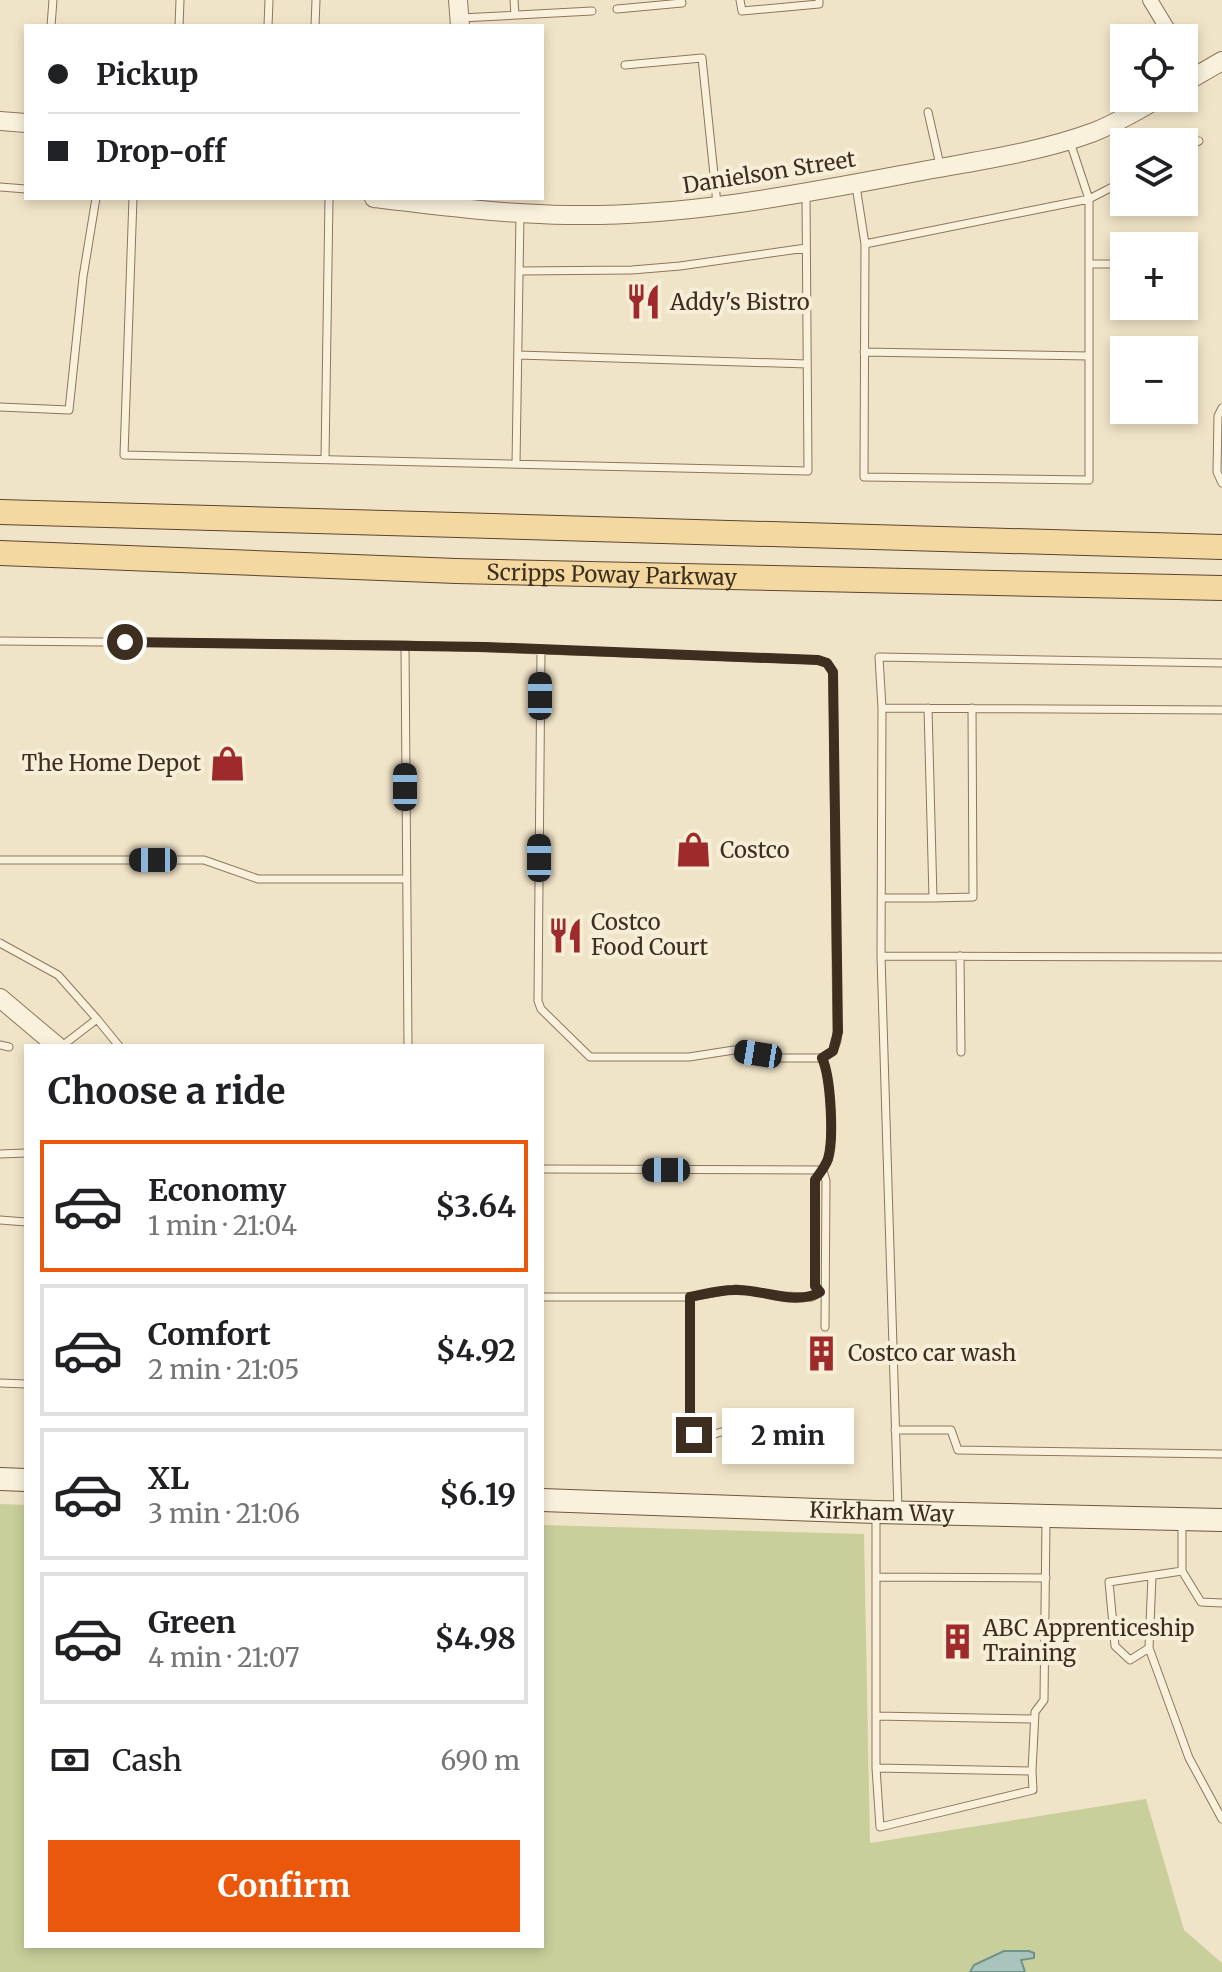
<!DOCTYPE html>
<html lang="en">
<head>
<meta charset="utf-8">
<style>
	body { margin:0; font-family:Merriweather,serif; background:#f6f6f6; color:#202124; height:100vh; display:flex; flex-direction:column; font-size:30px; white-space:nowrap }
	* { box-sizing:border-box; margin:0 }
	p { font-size:26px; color:#757577 }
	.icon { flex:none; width:44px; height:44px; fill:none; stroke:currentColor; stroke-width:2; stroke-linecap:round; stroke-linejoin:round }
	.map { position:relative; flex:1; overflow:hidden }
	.side { position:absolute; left:24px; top:1044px; width:520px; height:904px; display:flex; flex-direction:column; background:#fff; border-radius:0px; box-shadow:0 4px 12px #0003 }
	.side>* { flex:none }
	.top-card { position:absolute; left:24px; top:24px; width:520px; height:176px; border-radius:0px; box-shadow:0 4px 12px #0003; display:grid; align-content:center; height:176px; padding:0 24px; background:#fff }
	.fabs { position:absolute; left:1110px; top:24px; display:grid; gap:16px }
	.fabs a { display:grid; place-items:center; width:88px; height:88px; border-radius:0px; background:#fff; box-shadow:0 4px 12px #0003; font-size:40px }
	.end { position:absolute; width:36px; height:36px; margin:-18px; border:10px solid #3d2e20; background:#fff; box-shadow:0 0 0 4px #fff }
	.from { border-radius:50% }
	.bubble { position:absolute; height:56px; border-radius:0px; background:#fff; box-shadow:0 4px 12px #0003; font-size:26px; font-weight:700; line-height:56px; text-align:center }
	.car { position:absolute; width:24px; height:48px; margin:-24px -12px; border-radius:10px; box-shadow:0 0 6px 2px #0007; background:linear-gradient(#222 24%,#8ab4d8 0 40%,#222 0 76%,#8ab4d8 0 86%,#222 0) }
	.top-card b { display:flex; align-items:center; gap:28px; height:76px; font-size:30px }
	.top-card b+b { border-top:2px solid #e0e0e0 }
	.top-card i { width:20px; height:20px; background:#202124 }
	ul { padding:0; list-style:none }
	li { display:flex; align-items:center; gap:24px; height:132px; margin:0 16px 12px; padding:0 8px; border:4px solid #e0e0e0; border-radius:0px }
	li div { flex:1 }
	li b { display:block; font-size:30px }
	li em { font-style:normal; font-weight:700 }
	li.current { border-color:#ea580c }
	li>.icon { width:72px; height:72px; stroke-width:1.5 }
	h2 { padding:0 24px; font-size:36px; line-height:96px }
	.pay { display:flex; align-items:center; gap:20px; height:88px; padding:0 24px; font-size:30px }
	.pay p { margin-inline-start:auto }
	.primary-button { display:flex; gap:16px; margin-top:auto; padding:16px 24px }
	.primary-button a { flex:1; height:92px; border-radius:0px; background:#ea580c; color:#fff; font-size:32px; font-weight:700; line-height:92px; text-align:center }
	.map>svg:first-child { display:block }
</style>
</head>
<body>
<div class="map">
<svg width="1222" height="1972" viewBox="0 0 1222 1972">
	<rect width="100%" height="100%" fill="#f0e4c8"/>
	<path fill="#c9cf9b" d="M0 1504 26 1505V1946H542V1525L864 1534 870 1843 1146 1799 1184 1930 1222 1963V1972H0Z"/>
	<path fill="#a9c4bc" stroke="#6f938a" stroke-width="2" d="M1004 1951H1029L1034 1953V1958L1021 1960 1025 1972H970L974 1965Z"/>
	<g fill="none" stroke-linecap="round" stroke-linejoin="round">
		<defs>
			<path id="service" d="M514 0 515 15
				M740 0 742 11 819 4V0
				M617 9 682 3 681 0
				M461 18 592 11
				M51 26 53 0
				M179 26 180 0
				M268 26 269 0
				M315 26 316 0
				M625 65 702 58 717 204
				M928 112 940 165
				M1070 142 1089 199 1124 181
				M1184 149 1199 141
				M856 186 865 244 1089 199V480L864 477 865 244
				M0 187 26 189
				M133 198 124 455 808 471 806 195
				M1089 264H1124
				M519 271 632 270 680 266 806 248
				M864 352 1089 356
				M518 355 807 364
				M0 407 69 410 83 277 96 198
				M1222 408 1218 416 1217 472 1222 483
				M325 459 329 198
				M516 464 520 214
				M0 641 405 645
				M882 708 1222 710
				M0 860H204L258 879H406
				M881 898H933L928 708
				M933 898 973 897 972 708
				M0 943 58 975 97 1019 62 1046
				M881 956 882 708 879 657 1222 663
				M960 956 961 1052
				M97 1019 119 1046
				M0 1045 9 1047
				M408 1046 405 645 818 660 827 663 833 672 837 1041 833 1051 822 1058H781L734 1050 689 1057H590L541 1009 538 1001 541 649
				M822 1058C831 1077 834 1138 828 1159 825 1167 820 1173 815 1180V1286L825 1296
				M0 1154 26 1153
				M542 1169 823 1170
				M823 1170 826 1181 825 1327
				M0 1220 26 1222
				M542 1297H690L736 1289 782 1296 812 1297 820 1292
				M690 1297V1429L694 1435C709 1439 723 1429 738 1429 765 1429 795 1446 821 1433L826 1418
				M0 1383 26 1384
				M895 1430H951L958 1450 1222 1454
				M898 1510 881 956 1222 957
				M876 1514V1768L1032 1771 1035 1712 1044 1700 1046 1521
				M1182 1522V1571L1201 1602 1222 1603
				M1152 1576 1149 1648 1130 1660 1115 1646 1109 1582 1182 1571
				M876 1577 1046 1578
				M1149 1648 1189 1758 1222 1819V1817
				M876 1716 1034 1719
				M876 1768 880 1827 1033 1790 1032 1771"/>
			<path id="minor" d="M1150 0 1173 38
				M1184 57 1196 75"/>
			<path id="tertiary" d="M458 0 460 26
				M1184 83 1222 61
				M0 121 26 123
				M374 198C439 206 503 214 568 215 686 217 801 194 917 172 976 161 1037 153 1094 132 1116 123 1139 110 1159 98
				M0 998 57 1046"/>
			<g id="secondary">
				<path d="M0 1479 26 1480"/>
				<path id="s1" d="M542 1500 876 1512 1222 1520"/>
			</g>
			<g id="primary">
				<path d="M0 512 1222 547"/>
				<path id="s2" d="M0 553 456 571 1222 588"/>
			</g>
		</defs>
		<use href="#service" stroke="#8d765c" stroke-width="9"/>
		<use href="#minor" stroke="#8d765c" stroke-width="16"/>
		<use href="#tertiary" stroke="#8d765c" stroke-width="20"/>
		<use href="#secondary" stroke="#6f573f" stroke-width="24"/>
		<use href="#primary" stroke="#5b4430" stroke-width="26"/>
		<use href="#service" stroke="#faf1dc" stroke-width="7"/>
		<use href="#minor" stroke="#faf1dc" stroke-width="14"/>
		<use href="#tertiary" stroke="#faf1dc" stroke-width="18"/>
		<use href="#secondary" stroke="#faf1dc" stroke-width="22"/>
		<use href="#primary" stroke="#f3d9a0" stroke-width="24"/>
	</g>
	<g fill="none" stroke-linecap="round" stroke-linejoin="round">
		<path stroke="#3d2e20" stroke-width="10" d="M125 642 486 647 818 660 827 663 833 672 838 1032 833 1051 822 1058C831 1077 834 1139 828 1159 825 1167 820 1173 815 1180V1286L820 1292C795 1307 761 1288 734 1290 719 1290 705 1294 690 1297V1429L694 1435"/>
	</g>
	<defs>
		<symbol id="restaurant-bare" viewBox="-9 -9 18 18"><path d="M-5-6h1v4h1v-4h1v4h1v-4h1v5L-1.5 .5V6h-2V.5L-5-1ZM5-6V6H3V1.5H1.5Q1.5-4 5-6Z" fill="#9e2a2b" stroke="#f7eed8" stroke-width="2.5" paint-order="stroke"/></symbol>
		<symbol id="shop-bare" viewBox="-9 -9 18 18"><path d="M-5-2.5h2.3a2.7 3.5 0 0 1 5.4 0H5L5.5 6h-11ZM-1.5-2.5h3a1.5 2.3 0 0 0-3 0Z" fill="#9e2a2b" stroke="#f7eed8" stroke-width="2.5" paint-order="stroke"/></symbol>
		<symbol id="building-bare" viewBox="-9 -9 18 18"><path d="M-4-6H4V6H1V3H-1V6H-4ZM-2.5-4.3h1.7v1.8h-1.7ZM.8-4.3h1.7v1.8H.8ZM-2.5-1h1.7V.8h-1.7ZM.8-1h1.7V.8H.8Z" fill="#9e2a2b" stroke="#f7eed8" stroke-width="2.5" paint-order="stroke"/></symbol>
	</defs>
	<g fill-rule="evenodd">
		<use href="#restaurant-bare" x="618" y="276" width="51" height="51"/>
		<use href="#shop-bare" x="202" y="738" width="51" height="51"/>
		<use href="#shop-bare" x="668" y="824" width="51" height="51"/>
		<use href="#restaurant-bare" x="540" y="910" width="51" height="51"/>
		<use href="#building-bare" x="796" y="1328" width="51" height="51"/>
		<use href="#building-bare" x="932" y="1616" width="51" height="51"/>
	</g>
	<g text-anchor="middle" stroke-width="8" stroke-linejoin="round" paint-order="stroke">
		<g font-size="22" fill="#3d2e20" stroke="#f7eed8">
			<text transform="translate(769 172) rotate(-9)" y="8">Danielson Street</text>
			<text dy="8" stroke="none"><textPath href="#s2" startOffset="612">Scripps Poway Parkway</textPath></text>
			<text dy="8" stroke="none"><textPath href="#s1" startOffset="340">Kirkham Way</textPath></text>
		</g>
		<g font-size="22" fill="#3d2e20" stroke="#f7eed8" text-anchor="start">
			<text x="670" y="310">Addy's Bistro</text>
			<text x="201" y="771" text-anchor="end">The Home Depot</text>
			<text x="720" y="858">Costco</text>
			<text x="591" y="930">Costco<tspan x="591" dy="25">Food Court</tspan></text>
			<text x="848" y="1361">Costco car wash</text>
			<text x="983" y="1636">ABC Apprenticeship<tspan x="983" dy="25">Training</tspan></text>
		</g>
	</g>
</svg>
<div class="fabs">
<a><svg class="icon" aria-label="locate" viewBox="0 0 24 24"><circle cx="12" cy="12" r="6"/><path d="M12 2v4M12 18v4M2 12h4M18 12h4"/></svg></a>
<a><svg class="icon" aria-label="layers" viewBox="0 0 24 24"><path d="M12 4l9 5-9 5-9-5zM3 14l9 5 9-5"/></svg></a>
<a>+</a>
<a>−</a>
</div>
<i class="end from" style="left:125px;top:642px"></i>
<i class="end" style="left:694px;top:1435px"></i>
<div class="bubble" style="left:722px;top:1408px;width:132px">2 min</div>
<i class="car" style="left:540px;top:696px;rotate:0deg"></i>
<i class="car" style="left:405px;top:787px;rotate:0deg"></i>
<i class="car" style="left:539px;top:858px;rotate:0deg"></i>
<i class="car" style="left:153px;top:860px;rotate:270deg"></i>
<i class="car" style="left:758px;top:1054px;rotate:279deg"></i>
<i class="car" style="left:666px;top:1170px;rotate:270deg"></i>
<div class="top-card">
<b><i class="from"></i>Pickup</b>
<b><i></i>Drop-off</b>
</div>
<section class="side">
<h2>Choose a ride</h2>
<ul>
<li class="current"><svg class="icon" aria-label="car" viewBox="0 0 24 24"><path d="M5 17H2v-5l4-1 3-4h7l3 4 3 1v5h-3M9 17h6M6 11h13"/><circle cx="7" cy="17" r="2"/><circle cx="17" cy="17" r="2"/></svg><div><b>Economy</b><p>1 min · 21:04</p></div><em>$3.64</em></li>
<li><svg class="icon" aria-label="car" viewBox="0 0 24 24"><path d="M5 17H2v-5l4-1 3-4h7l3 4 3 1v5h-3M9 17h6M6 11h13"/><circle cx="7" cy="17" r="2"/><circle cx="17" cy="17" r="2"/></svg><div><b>Comfort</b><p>2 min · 21:05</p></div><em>$4.92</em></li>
<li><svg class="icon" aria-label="car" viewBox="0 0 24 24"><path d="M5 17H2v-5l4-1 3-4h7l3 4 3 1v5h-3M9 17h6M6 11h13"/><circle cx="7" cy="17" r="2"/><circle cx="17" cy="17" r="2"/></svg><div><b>XL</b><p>3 min · 21:06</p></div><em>$6.19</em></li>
<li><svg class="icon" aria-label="car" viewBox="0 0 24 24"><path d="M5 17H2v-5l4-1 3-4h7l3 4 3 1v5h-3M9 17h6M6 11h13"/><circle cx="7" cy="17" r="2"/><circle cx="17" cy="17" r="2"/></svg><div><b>Green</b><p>4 min · 21:07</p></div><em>$4.98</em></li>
</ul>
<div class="pay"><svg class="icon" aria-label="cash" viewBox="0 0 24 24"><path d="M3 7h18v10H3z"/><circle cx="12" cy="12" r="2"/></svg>Cash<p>690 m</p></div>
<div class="primary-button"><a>Confirm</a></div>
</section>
</div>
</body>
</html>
